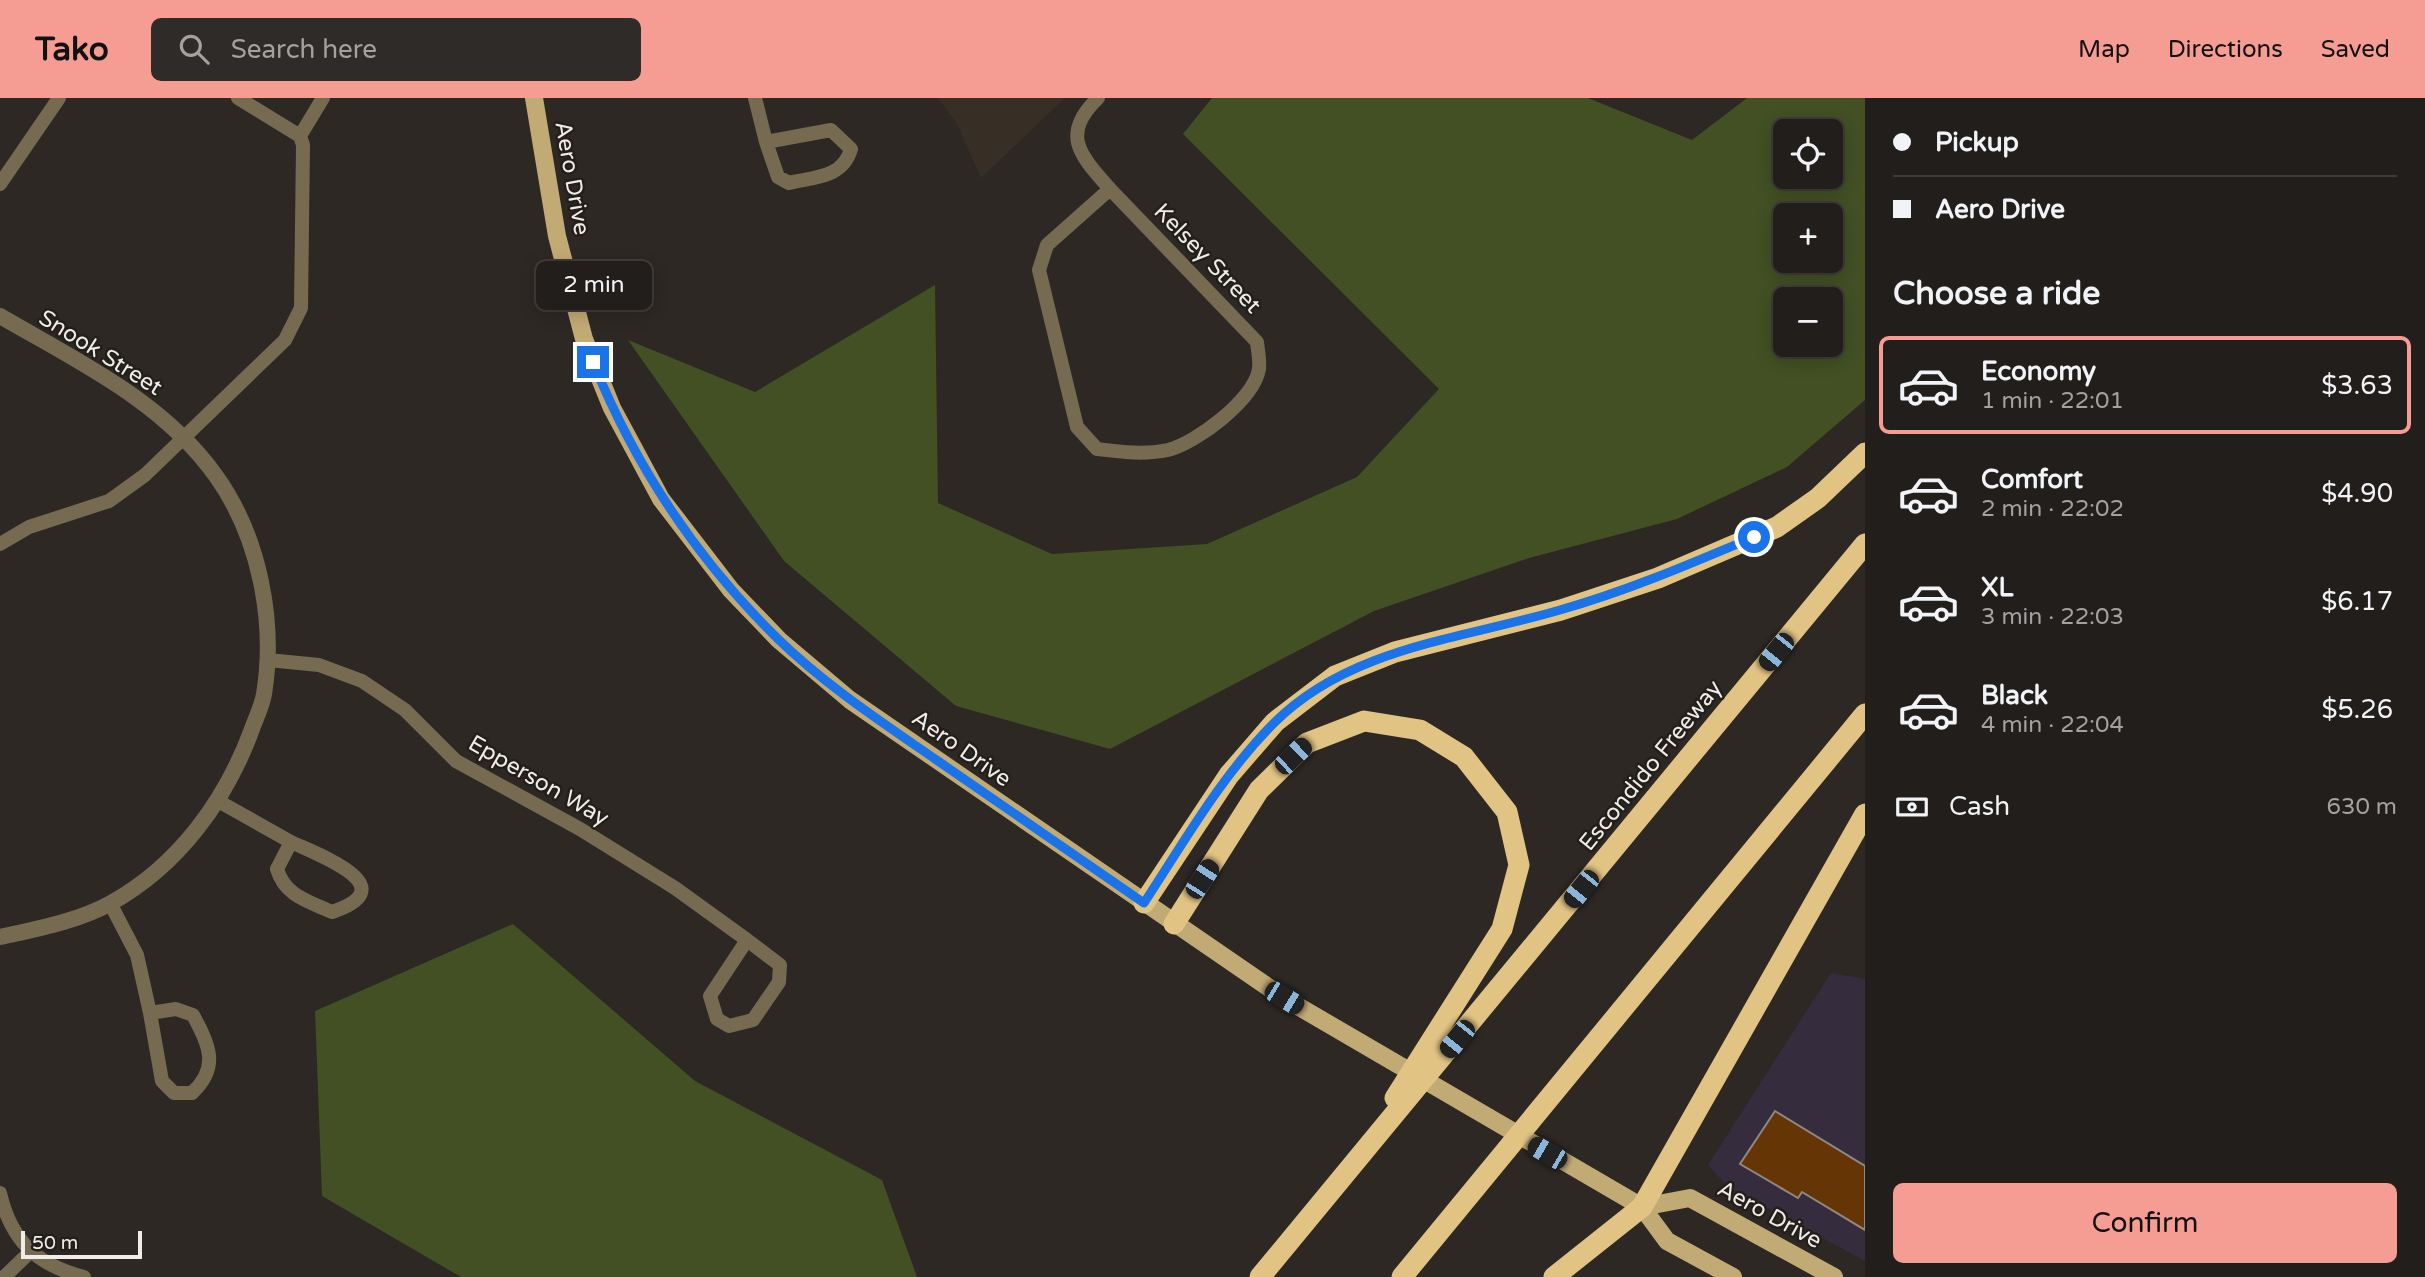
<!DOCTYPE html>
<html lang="en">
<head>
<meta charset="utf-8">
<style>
	body { margin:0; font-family:"Varela Round",sans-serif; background:#2e2b28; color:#f1f3f6; height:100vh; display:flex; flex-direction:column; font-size:26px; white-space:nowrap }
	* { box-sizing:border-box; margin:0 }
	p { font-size:23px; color:#a2a2a3 }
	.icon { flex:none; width:38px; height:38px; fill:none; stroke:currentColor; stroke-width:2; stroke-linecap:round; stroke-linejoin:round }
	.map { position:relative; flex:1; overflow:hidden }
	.side { display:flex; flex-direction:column; background:#221e1b; width:560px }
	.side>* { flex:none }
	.banner { display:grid; align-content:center; height:154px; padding:0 28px; background:#221e1b }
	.buttons { position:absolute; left:1773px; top:21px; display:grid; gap:14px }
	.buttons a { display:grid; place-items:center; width:70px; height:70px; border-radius:10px; background:#221e1b; box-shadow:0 4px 18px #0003,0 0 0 2px #3f3c3a; font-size:35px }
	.scale { position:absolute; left:21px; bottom:18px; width:121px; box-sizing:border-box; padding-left:7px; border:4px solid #efece9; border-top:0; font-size:19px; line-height:24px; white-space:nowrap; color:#efece9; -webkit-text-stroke:5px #231f1a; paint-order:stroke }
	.end { position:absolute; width:32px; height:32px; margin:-16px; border:9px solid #1a73e8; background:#fff; box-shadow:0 0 0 4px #fff }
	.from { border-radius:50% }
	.bubble { position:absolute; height:49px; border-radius:10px; background:#221e1b; box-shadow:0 4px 18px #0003,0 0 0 2px #3f3c3a; font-size:23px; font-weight:600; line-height:49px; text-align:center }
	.car { position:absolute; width:21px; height:42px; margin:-21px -10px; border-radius:9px; box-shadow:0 0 5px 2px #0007; background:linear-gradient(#222 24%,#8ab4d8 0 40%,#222 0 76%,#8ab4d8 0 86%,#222 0) }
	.banner b { display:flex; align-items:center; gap:24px; height:66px; font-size:26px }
	.banner b+b { border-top:2px solid #3f3c3a }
	.banner i { width:18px; height:18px; background:#f1f3f6 }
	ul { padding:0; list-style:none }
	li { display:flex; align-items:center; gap:21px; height:98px; margin:0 14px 10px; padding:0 14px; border:4px solid transparent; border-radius:10px }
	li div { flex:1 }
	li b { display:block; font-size:26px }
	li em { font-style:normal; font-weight:600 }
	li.selected { border-color:#f59c93 }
	li>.icon { width:63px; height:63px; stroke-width:1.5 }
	h2 { padding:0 28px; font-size:32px; line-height:84px }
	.pay { display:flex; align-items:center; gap:18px; height:77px; padding:0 28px; font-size:26px }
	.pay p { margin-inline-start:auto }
	.button { display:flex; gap:14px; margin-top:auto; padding:14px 28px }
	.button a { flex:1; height:80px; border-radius:10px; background:#f59c93; color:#111; font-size:28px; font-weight:600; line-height:80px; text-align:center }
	header { display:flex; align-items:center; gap:42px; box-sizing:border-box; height:98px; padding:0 35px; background:#f59c93; color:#111 }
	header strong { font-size:33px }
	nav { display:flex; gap:38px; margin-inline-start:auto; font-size:24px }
	.search { width:490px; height:63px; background:#2e2b28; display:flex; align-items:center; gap:18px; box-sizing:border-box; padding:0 24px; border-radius:10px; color:#a2a2a3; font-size:26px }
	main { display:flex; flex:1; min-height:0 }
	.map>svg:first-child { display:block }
</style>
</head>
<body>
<header>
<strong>Tako</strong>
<div class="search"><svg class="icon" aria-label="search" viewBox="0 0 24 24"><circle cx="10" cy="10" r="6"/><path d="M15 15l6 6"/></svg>Search here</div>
<nav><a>Map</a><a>Directions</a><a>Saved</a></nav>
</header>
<main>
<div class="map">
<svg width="1865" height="1179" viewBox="0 0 1865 1179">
	<rect width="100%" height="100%" fill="#2d2824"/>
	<path fill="#352d3d" d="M1831 875 1865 881V1163L1727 1088 1708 1067Z"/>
	<path fill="#372f25" d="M938 0H1065L981 80 957 26Z"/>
	<path fill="#425024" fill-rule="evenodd" d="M1212 0H1588L1692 42 1747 0H1865V302L1787 369 1677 421 1529 460 1374 513 1110 651 956 608 784 463 628 242 755 294 935 187 938 405 1052 456 1207 446 1357 379 1439 291 1183 36ZM1785 33H1830V79H1785ZM1785 117H1830V163H1785ZM1785 201H1830V247H1785Z
		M513 826 695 983 882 1082 917 1179H461L322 1098 315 913Z"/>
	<path fill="#663505" stroke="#8f8984" stroke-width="2" d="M1775 1013 1865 1068V1132L1802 1094 1798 1100 1740 1066Z"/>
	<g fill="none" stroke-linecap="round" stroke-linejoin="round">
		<path stroke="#766a51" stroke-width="14" d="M755 0 766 44
			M1098 0C1060 37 1080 57 1110 91
			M831 32 851 51C843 80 814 79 789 85L778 79 766 44Z
			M300 38 323 0
			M0 86 59 0
			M1110 91 1257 244C1258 253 1260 263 1259 271 1254 302 1196 345 1168 352 1144 357 1121 354 1097 351L1077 329 1039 172 1047 147Z
			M0 446 29 429 109 403 145 377 285 242 301 210 303 47 300 38 238 0
			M268 562 319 567 362 583 405 612 456 663 580 731 675 790 747 842
			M218 703 291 744
			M291 744C319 757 407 789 332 814 308 803 285 798 277 771Z
			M110 805 137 857 150 915
			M747 842 780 867 779 884 753 922 729 928 717 921 710 898Z
			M176 911 193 917C209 947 220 969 192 995H174L162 983 150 915Z
			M0 1095C11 1143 37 1167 84 1179
			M4 1179 30 1154"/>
		<path stroke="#766a51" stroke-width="16" d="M0 218C77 263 163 303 216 378 259 438 276 523 264 596 262 608 256 620 252 631 226 702 179 767 111 805 79 823 36 831 0 839"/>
		<path stroke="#c2aa75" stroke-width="18" d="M534 0 557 138 584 241 612 310 661 401 731 492 779 542 850 602 1284 900 1642 1109 1667 1143 1733 1179
			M1642 1109 1690 1100 1834 1179"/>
		<path stroke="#e1c383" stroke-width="21" d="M1144 805 1229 677 1275 624 1335 578 1395 554 1561 512 1658 480 1777 429 1818 400 1865 355
			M1174 826 1259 692 1307 645 1364 623 1420 632 1464 659 1507 714 1519 767 1502 831 1395 1000
			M1260 1179 1865 446
			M1402 1179 1865 616
			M1554 1179 1642 1109 1865 716"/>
	</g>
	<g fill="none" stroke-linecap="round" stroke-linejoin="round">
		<path stroke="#1a73e8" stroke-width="9" d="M593 264C635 368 697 461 777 540 825 587 883 625 938 663 1007 710 1075 758 1144 805 1184 744 1222 677 1274 625 1350 549 1462 541 1560 512 1627 493 1690 466 1754 439"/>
	</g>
	<g text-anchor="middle" stroke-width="5" stroke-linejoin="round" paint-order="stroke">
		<g font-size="23" fill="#efece9" stroke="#231f1a">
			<text transform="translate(573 80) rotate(80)" y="8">Aero Drive</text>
			<text transform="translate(1208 160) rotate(46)" y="8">Kelsey Street</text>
			<text transform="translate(101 254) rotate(32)" y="8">Snook Street</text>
			<text transform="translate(962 650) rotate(35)" y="8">Aero Drive</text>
			<text transform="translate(1650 667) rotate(-51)" y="8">Escondido Freeway</text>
			<text transform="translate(539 682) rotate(30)" y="8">Epperson Way</text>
			<text transform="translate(1770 1116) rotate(29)" y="8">Aero Drive</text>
		</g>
	</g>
</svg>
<div class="buttons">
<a><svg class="icon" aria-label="locate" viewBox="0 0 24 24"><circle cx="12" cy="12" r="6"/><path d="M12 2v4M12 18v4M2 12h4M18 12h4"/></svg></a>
<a>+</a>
<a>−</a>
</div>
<div class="scale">50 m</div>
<i class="end from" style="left:1754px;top:439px"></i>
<i class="end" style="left:593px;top:264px"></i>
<div class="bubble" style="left:536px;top:163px;width:116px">2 min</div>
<i class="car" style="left:1776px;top:554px;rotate:219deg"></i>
<i class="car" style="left:1293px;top:658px;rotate:46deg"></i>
<i class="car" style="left:1202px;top:781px;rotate:33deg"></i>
<i class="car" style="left:1581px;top:791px;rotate:219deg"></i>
<i class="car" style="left:1284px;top:900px;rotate:121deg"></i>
<i class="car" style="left:1457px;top:941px;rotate:219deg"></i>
<i class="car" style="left:1547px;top:1055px;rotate:300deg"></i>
</div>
<section class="side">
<div class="banner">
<b><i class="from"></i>Pickup</b>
<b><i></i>Aero Drive</b>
</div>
<h2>Choose a ride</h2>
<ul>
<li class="selected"><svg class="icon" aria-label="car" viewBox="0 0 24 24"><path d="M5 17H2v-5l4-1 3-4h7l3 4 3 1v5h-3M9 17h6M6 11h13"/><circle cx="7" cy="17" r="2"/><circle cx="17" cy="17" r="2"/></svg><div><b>Economy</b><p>1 min · 22:01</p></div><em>$3.63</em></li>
<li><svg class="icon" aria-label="car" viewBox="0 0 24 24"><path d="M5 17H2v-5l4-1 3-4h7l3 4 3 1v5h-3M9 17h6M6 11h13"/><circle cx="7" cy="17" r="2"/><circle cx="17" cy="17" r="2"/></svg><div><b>Comfort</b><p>2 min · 22:02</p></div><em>$4.90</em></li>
<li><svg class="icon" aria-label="car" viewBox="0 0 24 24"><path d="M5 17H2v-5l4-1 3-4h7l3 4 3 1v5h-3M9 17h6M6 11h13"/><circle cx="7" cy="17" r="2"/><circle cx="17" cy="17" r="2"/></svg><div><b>XL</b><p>3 min · 22:03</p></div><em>$6.17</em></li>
<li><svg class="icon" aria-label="car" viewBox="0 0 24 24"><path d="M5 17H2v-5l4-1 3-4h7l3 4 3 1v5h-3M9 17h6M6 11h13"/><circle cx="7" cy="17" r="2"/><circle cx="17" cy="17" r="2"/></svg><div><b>Black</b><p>4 min · 22:04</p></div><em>$5.26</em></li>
</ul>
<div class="pay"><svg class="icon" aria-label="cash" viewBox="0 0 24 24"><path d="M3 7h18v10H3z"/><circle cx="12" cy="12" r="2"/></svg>Cash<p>630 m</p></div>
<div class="button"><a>Confirm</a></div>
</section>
</main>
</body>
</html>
